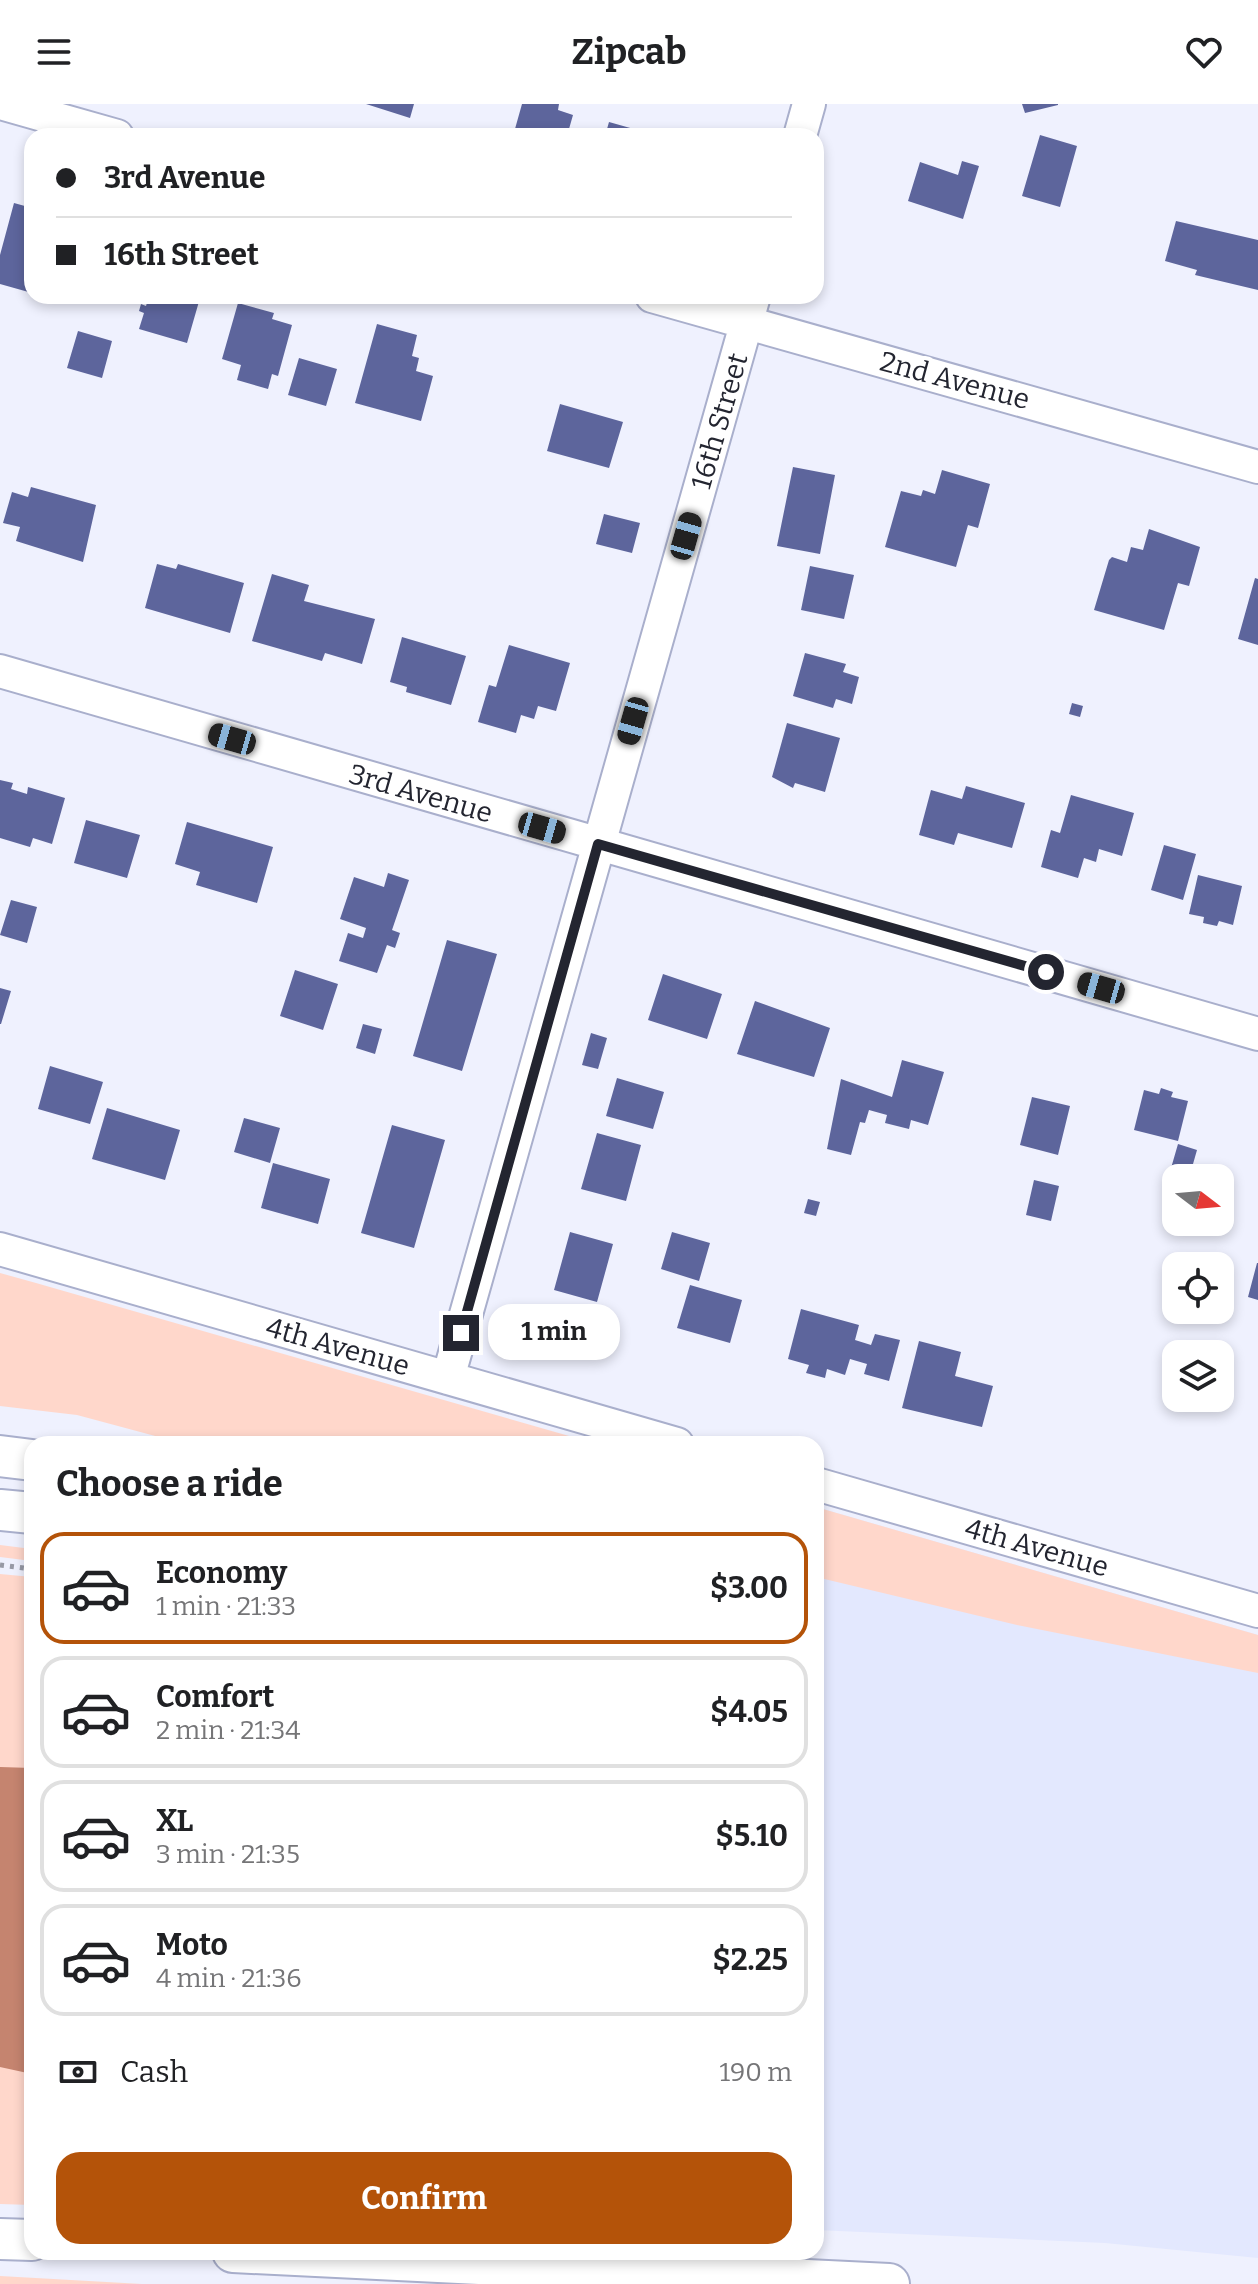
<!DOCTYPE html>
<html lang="en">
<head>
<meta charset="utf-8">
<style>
	body { margin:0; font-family:Bitter,serif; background:#f6f6f6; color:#202124; height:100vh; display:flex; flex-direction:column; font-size:30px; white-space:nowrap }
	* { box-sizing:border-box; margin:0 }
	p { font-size:26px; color:#757577 }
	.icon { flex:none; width:44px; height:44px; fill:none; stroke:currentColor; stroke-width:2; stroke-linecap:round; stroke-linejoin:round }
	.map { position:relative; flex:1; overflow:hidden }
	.drawer { position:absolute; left:24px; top:1332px; width:800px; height:824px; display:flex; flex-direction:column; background:#fff; border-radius:24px; box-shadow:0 4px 12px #0003 }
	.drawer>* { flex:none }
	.banner { position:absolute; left:24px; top:24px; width:800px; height:176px; border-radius:24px; box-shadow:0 4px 12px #0003; display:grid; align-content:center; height:176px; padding:0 32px; background:#fff }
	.needle { width:52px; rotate:106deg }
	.buttons { position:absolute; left:1162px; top:1060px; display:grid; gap:16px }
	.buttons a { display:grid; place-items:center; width:72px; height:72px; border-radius:16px; background:#fff; box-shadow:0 4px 12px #0003; font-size:40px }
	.end { position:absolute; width:36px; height:36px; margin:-18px; border:10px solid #232530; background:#fff; box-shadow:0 0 0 4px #fff }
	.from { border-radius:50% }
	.bubble { position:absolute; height:56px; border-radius:24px; background:#fff; box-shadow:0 4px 12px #0003; font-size:26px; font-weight:700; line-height:56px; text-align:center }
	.car { position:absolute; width:24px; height:48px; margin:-24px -12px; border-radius:10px; box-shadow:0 0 6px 2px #0007; background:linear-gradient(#222 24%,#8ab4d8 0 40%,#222 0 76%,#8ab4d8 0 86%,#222 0) }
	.banner b { display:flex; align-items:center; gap:28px; height:76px; font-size:30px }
	.banner b+b { border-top:2px solid #e0e0e0 }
	.banner i { width:20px; height:20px; background:#202124 }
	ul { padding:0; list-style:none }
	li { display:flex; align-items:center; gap:24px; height:112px; margin:0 16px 12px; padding:0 16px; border:4px solid #e0e0e0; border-radius:24px }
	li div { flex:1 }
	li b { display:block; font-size:30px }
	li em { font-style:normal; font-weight:700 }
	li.current { border-color:#b45309 }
	li>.icon { width:72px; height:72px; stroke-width:1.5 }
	h2 { padding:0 32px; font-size:36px; line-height:96px }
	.pay { display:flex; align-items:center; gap:20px; height:88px; padding:0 32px; font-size:30px }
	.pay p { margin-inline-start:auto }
	.action { display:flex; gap:16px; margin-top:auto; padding:16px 32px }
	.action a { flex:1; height:92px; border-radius:24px; background:#b45309; color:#fff; font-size:32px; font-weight:700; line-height:92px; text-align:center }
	header { display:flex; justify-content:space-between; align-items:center; height:104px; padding:0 32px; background:#fff; font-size:36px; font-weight:700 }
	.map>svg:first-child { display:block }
</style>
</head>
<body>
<header><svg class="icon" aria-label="menu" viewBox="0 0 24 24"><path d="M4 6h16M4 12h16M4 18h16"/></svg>Zipcab<svg class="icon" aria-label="heart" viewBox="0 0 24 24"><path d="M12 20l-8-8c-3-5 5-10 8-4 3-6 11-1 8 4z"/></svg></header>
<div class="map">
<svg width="1258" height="2180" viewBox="0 0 1258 2180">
	<rect width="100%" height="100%" fill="#eff1fe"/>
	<path fill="#e3e8fe" d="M816 1403 1258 1531V2154L1105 2139 816 2126Z"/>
	<path fill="#ffd7cb" d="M0 1169 36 1179 597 1340H185L77 1311 0 1302Z
		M816 1403 1258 1531V1569L1017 1521 816 1473Z
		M0 1441 32 1445V1457L0 1453Z
		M0 1470 32 1473V2101L0 2100Z
		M0 2172 142 2180H0Z"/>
	<path fill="#c5846f" d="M0 1663 32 1664V1970L0 1963Z"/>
	<path fill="#5d659c" d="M366 0H414L410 14Z
		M522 0H559L558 6 573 11 567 32H513Z
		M1022 0H1058V1L1025 9Z
		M609 18 655 31V32H605Z
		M1040 31 1077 42 1060 103 1022 92Z
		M962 57 979 62 963 115 908 97 920 58 958 71Z
		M14 99 32 104V189L0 180V151Z
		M1176 117 1258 136V186L1195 171 1197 166 1165 157Z
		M46 192H70L68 199Z
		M149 192 200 194 187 239 139 225 144 209 139 207 141 200 146 202Z
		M238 199 274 209 272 215 292 221 278 272 272 270 268 285 237 276 241 261 222 255Z
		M377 220 417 231 412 252 419 254 416 267 433 272 421 317 355 299Z
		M78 227 112 237 102 274 67 264Z
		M299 254 337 265 326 302 288 291Z
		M560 300 623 318 609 364 547 347Z
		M793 363 835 371 820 450 777 442Z
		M942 366 990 380 978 424 968 421 956 463 885 443 901 387 921 392 923 386 935 390Z
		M31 383 96 401 83 458 16 437 20 423 3 419 12 388 28 393Z
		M604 410 640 419 632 449 596 440Z
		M1149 425 1200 443 1189 482 1178 479 1164 526 1094 506 1109 456 1112 453 1127 458 1131 443 1143 446Z
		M157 460 176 465 178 460 244 479 230 529 145 504Z
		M810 462 854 471 844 515 801 506Z
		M272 470 309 481 304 497 375 515 362 560 325 549 322 557 252 537Z
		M1255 474 1258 475V541L1238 535Z
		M402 533 466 552 451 601 406 588 407 583 390 578Z
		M509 541 570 559 556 607 538 602 534 615 521 611 516 629 478 618 489 581 496 583Z
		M805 549 846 560 843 568 859 573 852 600 836 595 833 604 793 592Z
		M1072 599 1083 602 1080 613 1069 610Z
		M787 619 840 634 825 688 795 679 793 684 772 673Z
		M0 676 13 679 11 685 27 690 28 683 65 694 52 740 33 734 30 743 0 734Z
		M966 682 1025 699 1012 744 958 729 954 741 919 731 931 686 962 695Z
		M1071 691 1134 709 1122 752 1099 745 1096 758 1084 754 1078 774 1041 763 1051 726 1060 729Z
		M86 716 140 731 127 774 74 759Z
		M187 718 273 743 257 799 196 781 200 768 175 760Z
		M1164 741 1196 750 1183 796 1151 786Z
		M388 769 409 776 392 826 400 829 395 844 387 841 377 869 339 857 348 829 363 834 366 824 340 815 354 773 384 783Z
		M1198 771 1242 782 1233 821 1219 817 1217 822 1203 819 1204 813 1189 810Z
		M11 796 37 803 27 839 0 831Z
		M447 836 497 850 462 967 413 952Z
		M295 866 338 880 323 926 280 912Z
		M663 870 722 890 707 935 648 916Z
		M0 884 11 887 1 920H0Z
		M755 897 830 924 814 973 737 950Z
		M363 920 382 925 375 950 356 944Z
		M591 929 607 934 598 965 582 961Z
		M902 956 944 968 928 1021 911 1016 909 1025 885 1019 887 1011 869 1006 865 1019 860 1018 851 1051 827 1045 841 975 892 993Z
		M50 962 103 978 90 1020 38 1005Z
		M617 974 664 988 653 1025 606 1012Z
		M1161 984 1173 988 1171 993 1188 997 1178 1037 1134 1026 1144 986 1159 990Z
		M1032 993 1070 1002 1058 1051 1020 1041Z
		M107 1004 180 1026 165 1076 92 1055Z
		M244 1014 280 1024 270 1059 234 1048Z
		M392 1021 445 1036 414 1144 361 1129Z
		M597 1029 641 1041 626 1097 581 1085Z
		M1178 1040 1197 1046 1189 1074H1176V1081L1167 1078Z
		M273 1059 330 1075 318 1120 261 1104Z
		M1034 1076 1059 1082 1051 1117 1026 1111Z
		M808 1095 820 1098 816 1112 804 1109Z
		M570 1128 613 1140 597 1198 554 1186Z
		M672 1128 710 1139 699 1177 661 1165Z
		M1257 1159H1258V1196L1248 1193Z
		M690 1181 742 1196 730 1239 677 1224Z
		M801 1205 859 1221 855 1236 871 1241 875 1230 900 1236 889 1277 864 1270 867 1260 850 1255 845 1271 827 1265 825 1274 806 1269 809 1261 788 1255Z
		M919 1237 961 1248 955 1272 993 1282 982 1323 902 1304Z"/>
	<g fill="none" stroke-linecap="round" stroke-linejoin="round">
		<defs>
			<path id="minor" d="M4 0 117 32
				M800 32 809 0
				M652 192 1258 363
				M0 567 1258 930
				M0 1145 677 1340
				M448 1274 754 192
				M816 1380 1258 1507"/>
			<path id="tertiary" d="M0 1352 32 1356
				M0 1406 32 1409
				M0 2135 32 2136
				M233 2148 889 2180"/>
		</defs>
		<use href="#minor" stroke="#a9afcc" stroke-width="36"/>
		<use href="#tertiary" stroke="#a9afcc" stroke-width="44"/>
		<path stroke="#9799a5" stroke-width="5" stroke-dasharray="4 6" stroke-linecap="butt" d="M0 1461 32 1465"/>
		<use href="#minor" stroke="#fff" stroke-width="32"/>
		<use href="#tertiary" stroke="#fff" stroke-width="40"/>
	</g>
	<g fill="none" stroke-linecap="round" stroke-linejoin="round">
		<path stroke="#232530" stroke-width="10" d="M461 1229 598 740 1046 868"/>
	</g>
	<g text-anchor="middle" stroke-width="8" stroke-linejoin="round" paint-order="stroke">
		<g font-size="28" fill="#232530" stroke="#fff">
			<text transform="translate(955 276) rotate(15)" y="10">2nd Avenue</text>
			<text transform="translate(719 317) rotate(-74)" y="10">16th Street</text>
			<text transform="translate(421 689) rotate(16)" y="10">3rd Avenue</text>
			<text transform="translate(338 1242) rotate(16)" y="10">4th Avenue</text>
			<text transform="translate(1037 1443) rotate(16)" y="10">4th Avenue</text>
		</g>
	</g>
</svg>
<div class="buttons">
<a><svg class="needle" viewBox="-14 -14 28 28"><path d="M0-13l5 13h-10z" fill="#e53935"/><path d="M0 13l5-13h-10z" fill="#757577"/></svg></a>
<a><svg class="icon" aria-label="locate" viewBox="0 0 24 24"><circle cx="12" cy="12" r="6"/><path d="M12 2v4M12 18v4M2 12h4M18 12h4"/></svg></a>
<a><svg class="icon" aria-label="layers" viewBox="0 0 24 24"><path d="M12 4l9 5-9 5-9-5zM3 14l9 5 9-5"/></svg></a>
</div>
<i class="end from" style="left:1046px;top:868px"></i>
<i class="end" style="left:461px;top:1229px"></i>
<div class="bubble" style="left:488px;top:1200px;width:132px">1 min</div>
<i class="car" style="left:686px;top:432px;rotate:16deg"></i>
<i class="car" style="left:633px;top:617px;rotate:196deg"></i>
<i class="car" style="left:232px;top:635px;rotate:286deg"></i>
<i class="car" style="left:542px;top:724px;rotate:106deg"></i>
<i class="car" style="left:1101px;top:884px;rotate:286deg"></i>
<div class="banner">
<b><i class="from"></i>3rd Avenue</b>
<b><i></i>16th Street</b>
</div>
<section class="drawer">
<h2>Choose a ride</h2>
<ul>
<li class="current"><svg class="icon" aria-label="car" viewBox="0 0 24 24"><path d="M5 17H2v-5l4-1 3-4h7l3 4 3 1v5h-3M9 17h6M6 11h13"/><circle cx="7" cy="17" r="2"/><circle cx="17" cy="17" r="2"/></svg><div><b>Economy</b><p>1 min · 21:33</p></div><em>$3.00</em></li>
<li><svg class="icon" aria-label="car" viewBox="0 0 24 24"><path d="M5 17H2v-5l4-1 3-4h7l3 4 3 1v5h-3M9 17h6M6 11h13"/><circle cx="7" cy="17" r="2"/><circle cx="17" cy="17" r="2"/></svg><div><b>Comfort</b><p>2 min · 21:34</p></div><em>$4.05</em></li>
<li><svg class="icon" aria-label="car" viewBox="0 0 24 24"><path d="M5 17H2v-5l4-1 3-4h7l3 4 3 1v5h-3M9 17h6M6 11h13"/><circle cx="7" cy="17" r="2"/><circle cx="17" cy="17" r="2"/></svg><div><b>XL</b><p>3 min · 21:35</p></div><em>$5.10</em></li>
<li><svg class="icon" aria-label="car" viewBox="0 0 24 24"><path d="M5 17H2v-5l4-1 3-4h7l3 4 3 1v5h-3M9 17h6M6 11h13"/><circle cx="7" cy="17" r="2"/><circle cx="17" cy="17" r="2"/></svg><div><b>Moto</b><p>4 min · 21:36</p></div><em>$2.25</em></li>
</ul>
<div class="pay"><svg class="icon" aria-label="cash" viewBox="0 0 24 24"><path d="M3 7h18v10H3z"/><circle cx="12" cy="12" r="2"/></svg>Cash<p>190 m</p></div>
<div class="action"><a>Confirm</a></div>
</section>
</div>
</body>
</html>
